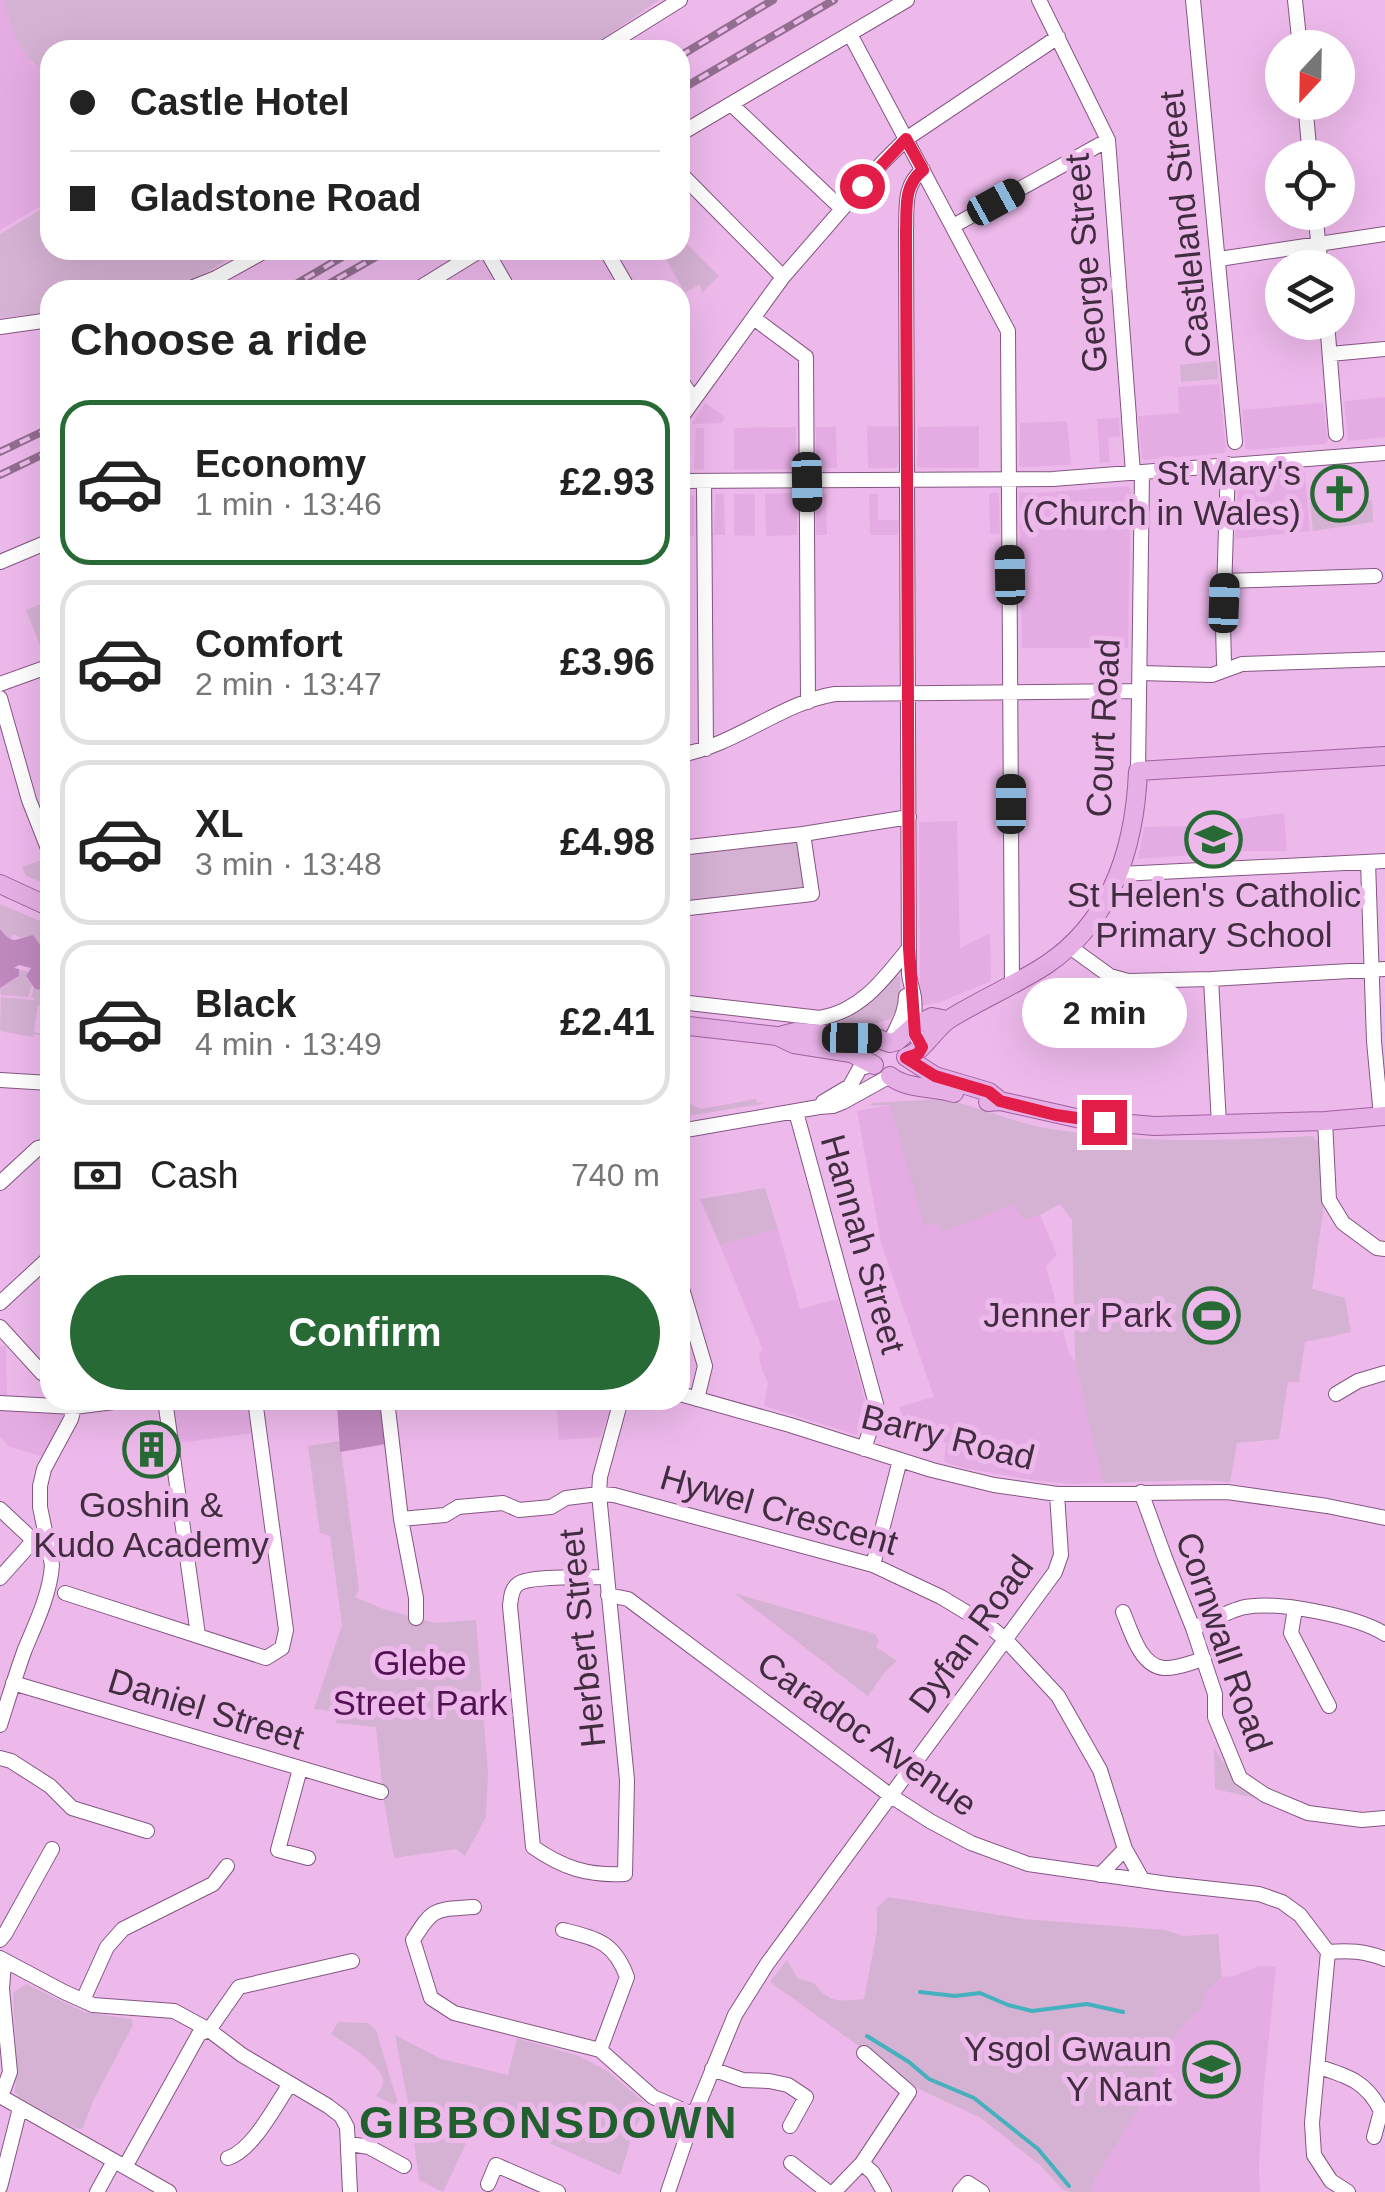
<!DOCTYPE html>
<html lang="en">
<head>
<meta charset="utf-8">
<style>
	body { margin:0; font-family:Arial,sans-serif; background:#f6f6f6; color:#222; height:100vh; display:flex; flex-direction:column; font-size:38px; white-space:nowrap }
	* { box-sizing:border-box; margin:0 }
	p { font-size:32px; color:#767676 }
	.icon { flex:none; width:55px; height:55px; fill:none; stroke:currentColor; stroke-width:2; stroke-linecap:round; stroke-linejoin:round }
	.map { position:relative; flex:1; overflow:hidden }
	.panel { position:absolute; left:40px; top:280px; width:650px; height:1130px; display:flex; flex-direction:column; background:#fff; border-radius:30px; box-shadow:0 10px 40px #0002 }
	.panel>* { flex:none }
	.hud { position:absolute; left:40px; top:40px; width:650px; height:220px; border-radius:30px; box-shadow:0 10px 40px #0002; display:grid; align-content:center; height:220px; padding:0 30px; background:#fff }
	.needle { width:65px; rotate:202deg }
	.fabs { position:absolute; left:1265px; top:30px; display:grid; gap:20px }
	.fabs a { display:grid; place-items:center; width:90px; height:90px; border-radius:50%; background:#fff; box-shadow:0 10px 40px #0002; font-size:50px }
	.end { position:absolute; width:45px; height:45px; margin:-22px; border:12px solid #e11d48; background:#fff; box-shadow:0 0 0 5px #fff }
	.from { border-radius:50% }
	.bubble { position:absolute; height:70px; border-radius:35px; background:#fff; box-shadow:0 10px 40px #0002; font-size:32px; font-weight:800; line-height:70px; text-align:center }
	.car { position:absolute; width:30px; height:60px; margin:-30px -15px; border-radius:12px; box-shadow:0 0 8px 2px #0007; background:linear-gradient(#222 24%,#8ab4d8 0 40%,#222 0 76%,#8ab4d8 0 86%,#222 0) }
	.hud b { display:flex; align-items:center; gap:35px; height:95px; font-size:38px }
	.hud b+b { border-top:2px solid #e0e0e0 }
	.hud i { width:25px; height:25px; background:#222 }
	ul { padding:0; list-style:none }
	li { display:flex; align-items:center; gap:30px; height:165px; margin:0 20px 15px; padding:0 10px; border:5px solid #e0e0e0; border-radius:30px }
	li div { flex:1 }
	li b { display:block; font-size:38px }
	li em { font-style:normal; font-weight:800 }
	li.current { border-color:#276a35 }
	li>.icon { width:90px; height:90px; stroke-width:1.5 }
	h2 { padding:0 30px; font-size:45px; line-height:120px }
	.pay { display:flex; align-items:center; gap:25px; height:110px; padding:0 30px; font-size:38px }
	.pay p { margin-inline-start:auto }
	.button { display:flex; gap:20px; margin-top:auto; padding:20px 30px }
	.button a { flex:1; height:115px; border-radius:60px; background:#276a35; color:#fff; font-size:40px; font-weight:800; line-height:115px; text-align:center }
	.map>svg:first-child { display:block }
</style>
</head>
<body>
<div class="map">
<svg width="1385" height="2192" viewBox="0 0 1385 2192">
	<rect width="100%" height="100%" fill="#edb9eb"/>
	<path fill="#e5ace3" d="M0 0H5L13 31 32 63 50 75V201L0 230Z
		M1219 384 1226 449 1224 453 1144 460 1142 458 1138 416 1179 413 1178 387Z
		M1385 397V437L1348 441 1344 401Z
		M705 403 725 417 722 423 692 424Z
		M1323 403 1328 441 1325 444 1248 450 1245 447 1242 410Z
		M1119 418 1120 436 1108 437 1110 462 1100 463 1097 419Z
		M1067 421 1071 465 1022 467 1019 465 1020 423Z
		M867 426H898V465L896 468H868Z
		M979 426V468H920L917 466 918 427Z
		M796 427V467L794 469 734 470V428Z
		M816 427H836L837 468H818L816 466Z
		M696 428H704V470L694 469Z
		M1305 472 1310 531 1235 539 1238 478Z
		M1128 486 1131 489 1128 648H1022L1019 492 1037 493Z
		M794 493 797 495V535L766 536 765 494Z
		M989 493H999L1000 534H990Z
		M680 494 694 496V536H680Z
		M716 494H724L725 535H714Z
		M734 494H755V536L734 535Z
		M818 494H826L827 535H816V496Z
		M869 494H878V520H899L898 535H870Z
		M1284 813 1287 851H1243L1138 859 1144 827 1223 825V821Z
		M957 821 960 948 990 933 991 981 940 1002 920 1006 919 822Z
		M890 1105 942 1231 1014 1204 1023 1219 1040 1215 1057 1255 1046 1266 1069 1353 1075 1362 1103 1483 1072 1484 1038 1481 964 1468 944 1462 946 1443 909 1433 899 1407 934 1397 881 1243 857 1111Z
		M778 1229 800 1309 838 1299 866 1404 857 1435 764 1406 768 1383 761 1367 759 1353 763 1350 720 1245Z
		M0 1346H6L7 1395 67 1400 65 1417 44 1457 10 1447 0 1437Z
		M176 1400H250L253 1433 178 1443 172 1407Z
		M556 1400H613L601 1437 559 1440Z
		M1259 1966 1276 1967 1264 2086 1259 2168 1260 2192H1091L1095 2179 1134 2116 1165 2052 1184 2024 1199 2011 1208 1990 1222 1977 1233 1976Z"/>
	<path fill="#d5b1d3" d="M5 0H659L587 50H50V75C23 61 9 30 5 0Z
		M50 204V250H244L195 279 164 290H50V312L0 318V234Z
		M680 237 719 276 702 293 700 284 685 293 661 250H680Z
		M1217 361 1218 379 1181 382 1180 365Z
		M1372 500 1373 522 1313 531 1310 503Z
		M50 600V653L44 655 26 610Z
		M798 841 806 884 803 889 680 906V852Z
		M50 857V886L26 876 22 867Z
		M0 904 50 925V951L41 946 33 935 21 938 13 934 11 938 8 939 0 929Z
		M19 969 29 972 26 977 32 985 28 997 1 995 0 988 19 977Z
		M895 976 900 977V1004L890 1019 858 1029 841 1026 842 1015Z
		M34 988 47 990 49 1006 38 1005 34 1032 50 1035V1073L41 1072 43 1036 34 1034 33 1037 0 1031 1 997 33 1000 34 998 31 997Z
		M756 1099 757 1103 764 1102 762 1104 680 1117V1107L690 1104 701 1109Z
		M941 1099C979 1106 1013 1123 1051 1129 1141 1144 1222 1141 1312 1136L1320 1144 1323 1211 1312 1289 1345 1298 1351 1332 1305 1342 1299 1382H1288L1279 1439 1237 1443 1230 1482 1199 1480 1103 1483 1075 1362 1072 1220 1060 1204 1040 1215 1023 1219 1013 1205 942 1232 937 1223 924 1226 890 1105 871 1106 872 1103Z
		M765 1188 778 1229 720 1245 700 1199Z
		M340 1441 359 1590 355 1597 383 1609 435 1623 476 1620 488 1773 486 1817 465 1856 456 1849 394 1858 384 1801 376 1727 336 1723 338 1712 314 1709 342 1625 330 1536 320 1533 308 1446Z
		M734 1593 875 1634 879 1641 876 1647 897 1661 884 1673 868 1696Z
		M1214 1748 1241 1787 1255 1798 1215 1789Z
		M888 1897 1024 1919 1165 1930 1183 1936 1218 1934 1222 1977 1208 1990 1199 2011 1184 2024 1165 2052 1134 2116 1095 2179 1091 2192H1070L1062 2189 1040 2165 981 2118 917 2088 770 1982 787 1960 798 1979 814 1983C829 2004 840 2001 864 1999L877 1931V1908Z
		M26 1984 84 2012 132 2019 133 2025 93 2101 83 2128 79 2129 73 2127 19 2097 15 2092 17 2067 13 1993Z
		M338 2022 368 2023 376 2030 399 2107 376 2096C379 2092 384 2085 383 2080 382 2065 344 2042 331 2034Z
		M395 2035 441 2059 508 2075 517 2038 579 2056 607 2071 648 2105 634 2130 620 2175 481 2112 443 2192 419 2180 411 2118Z"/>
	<path fill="#c089be" d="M0 929C13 946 15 939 33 935L41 946 50 951 48 990 35 989 26 976 31 968 19 965 14 968 19 969V976L0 988Z
		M375 1403 382 1409 386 1444 340 1452 337 1404Z"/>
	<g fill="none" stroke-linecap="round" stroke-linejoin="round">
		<path stroke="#45b0be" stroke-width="4" d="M920 1992 955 1996 980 1993 1008 2005 1032 2011 1087 2004 1123 2012
			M867 2036 909 2062 929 2079 974 2098 1038 2149 1069 2186"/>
		<defs>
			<path id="minor" d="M1039 0 1108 140 1129 417
				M1193 0 1235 442
				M1295 0 1300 48
				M850 34 1008 331 1012 985
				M600 50 680 0
				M1305 102 1310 158
				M731 104 842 209
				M680 134 907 0
				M680 173 783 277
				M1315 212 1321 268
				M953 226 1108 140
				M486 250 509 290
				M606 250 629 290
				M1219 259 1385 234
				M186 290 216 278 267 250
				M416 290 481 250
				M755 319 806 357 808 702
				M1327 322 1336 434
				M0 327 50 320
				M1330 354 1385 349
				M680 379 694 400
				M680 419 783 277 882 163 906 139 1058 37
				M1129 419 1133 473
				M680 481 1053 479 1385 453
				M704 481 706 749
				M0 562 50 541
				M1224 581 1375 576
				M1226 669 1224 664 1223 625 1228 464
				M1140 673 1212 675 1242 664 1385 659
				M0 684 50 666
				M0 698 29 800 49 851
				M680 755C736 745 783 702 835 694L1139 691
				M1138 771 1142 472
				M680 848 803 834 909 817
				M1368 862 1374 1041 1381 1116
				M1120 874 1385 861
				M680 909 812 894 803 834
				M1070 947 1110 976 1128 981 1211 979 1385 969
				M1211 979 1219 1124
				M680 1002 820 1018C861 1011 884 979 909 948
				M890 1043C896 1027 906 1014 906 996
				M922 1047C911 1032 916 1016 914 998 913 990 910 983 909 974L906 231C907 208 903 185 923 170
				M0 1080 50 1083
				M823 1102 850 1086 860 1068 874 1065
				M796 1112 876 1404 877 1409 864 1449
				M1325 1121 1329 1200 1343 1223 1377 1248 1385 1249
				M680 1131 819 1107 833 1106 843 1102 890 1076
				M0 1183 38 1148 50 1145
				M680 1282 705 1366 697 1399
				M0 1303 50 1257
				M0 1327 42 1373 50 1377
				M680 1394 790 1425 932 1470 994 1485 1057 1494 1227 1492 1327 1506 1385 1518
				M1336 1394 1358 1381 1385 1373
				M165 1400 198 1635
				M387 1400 401 1519 416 1598V1618
				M0 1403 74 1407 130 1400
				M1141 1492 1165 1558 1193 1628 1215 1694V1717L1240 1778 1265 1795 1308 1813 1362 1820 1385 1818
				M0 1509 49 1555
				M401 1519 445 1515 458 1507 503 1503 519 1510 551 1507 566 1498 599 1494 614 1495 873 1565 941 1597 989 1626 1006 1640 1058 1696 1100 1770 1125 1849 1142 1879
				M873 1565 900 1460
				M606 1577C588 1578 531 1575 518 1584 511 1589 511 1598 510 1606L533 1847C563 1868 588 1876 625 1874L627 1780 599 1494 600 1477 621 1400
				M0 1578 34 1540
				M65 1593 266 1658 282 1648 286 1630 255 1400
				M608 1595 628 1599 891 1796 930 1821 971 1843 1028 1864 1168 1884 1259 1894 1282 1902 1300 1915 1328 1952
				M1295 1609 1291 1633 1329 1706
				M1123 1612C1131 1631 1140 1666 1164 1668 1177 1669 1192 1662 1204 1659
				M1193 1628C1210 1621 1228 1611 1245 1607 1279 1601 1356 1616 1385 1634
				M13 1683 381 1792
				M0 1725C8 1700 16 1674 25 1649 36 1623 50 1594 52 1565L40 1507V1486L44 1469 71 1419 76 1400
				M0 1758 11 1761 50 1786 72 1808 147 1831
				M300 1769 278 1850 308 1858
				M1100 1875 1125 1849
				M474 1907C435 1910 434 1906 413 1940L431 1998 454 2013 600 2050 653 2097 694 2115
				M563 1930C598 1939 614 1942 627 1977L600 2050
				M0 1940 5 1934 52 1849
				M1328 1952 1312 2123 1314 2155 1331 2181 1348 2192
				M1328 1952C1349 1950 1365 1951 1385 1959
				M0 1958 64 1992 93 2005 174 2011 209 2030 242 2055 328 2106 341 2116 347 2127 350 2192
				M83 2000 107 1947 123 1929 213 1884 227 1866
				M864 2053 909 2092 862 2163 873 2173 884 2192
				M1319 2067C1348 2076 1367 2082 1381 2111L1374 2137
				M712 2069 743 2080 769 2081 788 2085 806 2097 790 2126
				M0 2096 169 2192
				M1 2097 10 2072 2 1989 4 1962
				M350 2144 369 2147 404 2166
				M228 2158C253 2150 275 2106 290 2084
				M791 2163 828 2192
				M125 2167 199 2034 209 2030 239 1987 352 1961
				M488 2184 496 2165 558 2192
				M0 2187 20 2108
				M97 2192 114 2161
				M668 2192 694 2115 735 2015 767 1964 1055 1572 1061 1555 1057 1494
				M834 2192 862 2163
				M960 2192 968 2183 982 2192"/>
			<path id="major" d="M0 884 50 907
				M680 1025 777 1036 794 1044 851 1053 874 1065
				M783 1035 795 1032 876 1038 890 1043 897 1041 914 1026 932 1017 947 1020
				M890 1076C906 1089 933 1087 954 1093
				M1000 1101 989 1092 935 1076 906 1057C925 1051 934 1028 951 1018 982 999 1015 985 1046 965 1112 921 1135 846 1138 771L1385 756
				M988 1102 1000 1101 1085 1120 1154 1126 1325 1121 1385 1116"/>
		</defs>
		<use href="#minor" stroke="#845683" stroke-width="16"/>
		<use href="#major" stroke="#a15fa0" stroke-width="20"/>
		<use href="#minor" stroke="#fff" stroke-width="14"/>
		<use href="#major" stroke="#e6afe5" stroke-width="18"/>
		<defs>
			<path id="rail" d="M680 56 773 0
				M680 90 834 0
				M286 290 354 250
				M318 290 388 250
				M0 452 50 428
				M0 475 50 451"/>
		</defs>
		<use href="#rail" stroke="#926e90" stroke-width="8"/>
		<use href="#rail" stroke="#edb9eb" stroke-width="4" stroke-dasharray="11" stroke-linecap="butt"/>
	</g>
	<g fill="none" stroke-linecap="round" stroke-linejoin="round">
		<path stroke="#e11d48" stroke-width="12" d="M862 186 906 139 923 170C903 186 907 208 906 231L909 948 915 1034 922 1047 918 1054 906 1058 935 1076 989 1092 1000 1101 1056 1115 1104 1122"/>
	</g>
	<defs>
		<symbol id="church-ring" viewBox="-11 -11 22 22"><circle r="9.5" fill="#edb9eb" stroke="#276a35" stroke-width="1.5"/><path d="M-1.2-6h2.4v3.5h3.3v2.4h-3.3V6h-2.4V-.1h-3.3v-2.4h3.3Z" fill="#276a35"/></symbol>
		<symbol id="school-ring" viewBox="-11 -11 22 22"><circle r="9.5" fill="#edb9eb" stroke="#276a35" stroke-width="1.5"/><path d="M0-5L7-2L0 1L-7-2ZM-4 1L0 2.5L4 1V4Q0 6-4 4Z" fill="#276a35"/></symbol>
		<symbol id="stadium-ring" viewBox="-11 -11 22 22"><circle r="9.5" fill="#edb9eb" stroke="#276a35" stroke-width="1.5"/><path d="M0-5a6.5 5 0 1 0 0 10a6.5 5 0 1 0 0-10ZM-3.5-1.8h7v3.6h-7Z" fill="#276a35"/></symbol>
		<symbol id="building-ring" viewBox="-11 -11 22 22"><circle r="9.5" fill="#edb9eb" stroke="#276a35" stroke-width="1.5"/><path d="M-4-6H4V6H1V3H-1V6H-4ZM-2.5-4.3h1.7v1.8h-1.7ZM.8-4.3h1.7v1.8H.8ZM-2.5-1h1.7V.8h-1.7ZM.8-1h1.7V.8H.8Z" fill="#276a35"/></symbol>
	</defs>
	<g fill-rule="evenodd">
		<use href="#church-ring" x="1308" y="462" width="63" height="63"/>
		<use href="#school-ring" x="1182" y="808" width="63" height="63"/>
		<use href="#stadium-ring" x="1180" y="1284" width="63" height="63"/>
		<use href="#building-ring" x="120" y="1418" width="63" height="63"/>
		<use href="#school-ring" x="1180" y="2038" width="63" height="63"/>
	</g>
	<g text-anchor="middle" stroke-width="10" stroke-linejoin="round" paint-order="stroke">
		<g font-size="35" fill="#412c40" stroke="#edb9eb">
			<text transform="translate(1185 224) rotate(-96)" y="12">Castleland Street</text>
			<text transform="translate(1086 263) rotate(-95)" y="12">George Street</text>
			<text transform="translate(1103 728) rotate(-87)" y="12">Court Road</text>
			<text transform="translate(863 1244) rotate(74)" y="12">Hannah Street</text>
			<text transform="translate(948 1437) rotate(14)" y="12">Barry Road</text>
			<text transform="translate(779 1510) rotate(16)" y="12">Hywel Crescent</text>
			<text transform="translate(971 1634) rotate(-54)" y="12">Dyfan Road</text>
			<text transform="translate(582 1638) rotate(-96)" y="12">Herbert Street</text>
			<text transform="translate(1224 1642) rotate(71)" y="12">Cornwall Road</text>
			<text transform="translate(206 1709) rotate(17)" y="12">Daniel Street</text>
			<text transform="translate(867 1734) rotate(35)" y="12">Caradoc Avenue</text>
		</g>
		<g font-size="35" fill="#412c40" stroke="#edb9eb" text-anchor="end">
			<text x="1301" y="485">St Mary's<tspan x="1301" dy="40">(Church in Wales)</tspan></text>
			<text x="1214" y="907" text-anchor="middle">St Helen's Catholic<tspan x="1214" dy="40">Primary School</tspan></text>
			<text x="1172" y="1327">Jenner Park</text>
			<text x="151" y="1517" text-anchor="middle">Goshin &amp;<tspan x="151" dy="40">Kudo Academy</tspan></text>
			<text x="1172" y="2061">Ysgol Gwaun<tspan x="1172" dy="40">Y Nant</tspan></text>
		</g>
		<g font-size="35" fill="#531053" stroke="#edb9eb">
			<text x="420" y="1675">Glebe<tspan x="420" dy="40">Street Park</tspan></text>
		</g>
		<g font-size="45" font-weight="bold" letter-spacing="2.5" fill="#225f2e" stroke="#edb9eb">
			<text x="549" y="2138">GIBBONSDOWN</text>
		</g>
	</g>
</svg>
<div class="fabs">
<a><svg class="needle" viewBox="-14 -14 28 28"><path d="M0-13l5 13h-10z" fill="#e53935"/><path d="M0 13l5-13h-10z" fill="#767676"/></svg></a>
<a><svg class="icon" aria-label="locate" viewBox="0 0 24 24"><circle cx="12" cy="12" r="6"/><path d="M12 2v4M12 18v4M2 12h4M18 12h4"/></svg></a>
<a><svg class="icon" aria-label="layers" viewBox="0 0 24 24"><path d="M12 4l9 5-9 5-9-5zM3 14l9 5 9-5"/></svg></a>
</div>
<i class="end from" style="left:862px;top:186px"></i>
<i class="end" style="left:1104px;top:1122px"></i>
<div class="bubble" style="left:1022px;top:978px;width:165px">2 min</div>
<i class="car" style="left:996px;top:202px;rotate:61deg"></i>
<i class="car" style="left:807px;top:482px;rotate:179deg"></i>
<i class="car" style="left:1010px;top:575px;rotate:359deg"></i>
<i class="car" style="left:1224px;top:603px;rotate:2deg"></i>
<i class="car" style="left:1011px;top:804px;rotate:0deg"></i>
<i class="car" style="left:852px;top:1038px;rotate:91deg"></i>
<div class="hud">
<b><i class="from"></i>Castle Hotel</b>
<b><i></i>Gladstone Road</b>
</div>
<section class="panel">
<h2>Choose a ride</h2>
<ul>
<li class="current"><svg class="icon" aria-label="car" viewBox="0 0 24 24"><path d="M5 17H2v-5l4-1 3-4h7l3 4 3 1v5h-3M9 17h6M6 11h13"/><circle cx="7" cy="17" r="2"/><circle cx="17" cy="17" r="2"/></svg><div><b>Economy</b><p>1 min · 13:46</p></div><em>£2.93</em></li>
<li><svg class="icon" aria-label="car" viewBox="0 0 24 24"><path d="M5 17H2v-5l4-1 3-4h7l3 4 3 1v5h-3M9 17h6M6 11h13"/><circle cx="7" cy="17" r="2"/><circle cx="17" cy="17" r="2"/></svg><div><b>Comfort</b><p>2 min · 13:47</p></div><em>£3.96</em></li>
<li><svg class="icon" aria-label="car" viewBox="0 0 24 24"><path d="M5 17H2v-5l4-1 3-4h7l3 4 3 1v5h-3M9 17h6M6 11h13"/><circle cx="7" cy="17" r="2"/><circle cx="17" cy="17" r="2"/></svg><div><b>XL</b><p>3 min · 13:48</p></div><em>£4.98</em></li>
<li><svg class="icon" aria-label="car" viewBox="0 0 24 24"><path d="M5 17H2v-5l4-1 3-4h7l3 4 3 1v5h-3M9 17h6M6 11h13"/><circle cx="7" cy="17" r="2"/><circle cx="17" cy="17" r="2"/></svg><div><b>Black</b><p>4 min · 13:49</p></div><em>£2.41</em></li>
</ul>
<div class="pay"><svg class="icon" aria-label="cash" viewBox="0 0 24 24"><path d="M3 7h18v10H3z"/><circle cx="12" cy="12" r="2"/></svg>Cash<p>740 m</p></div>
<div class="button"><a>Confirm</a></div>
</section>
</div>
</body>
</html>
